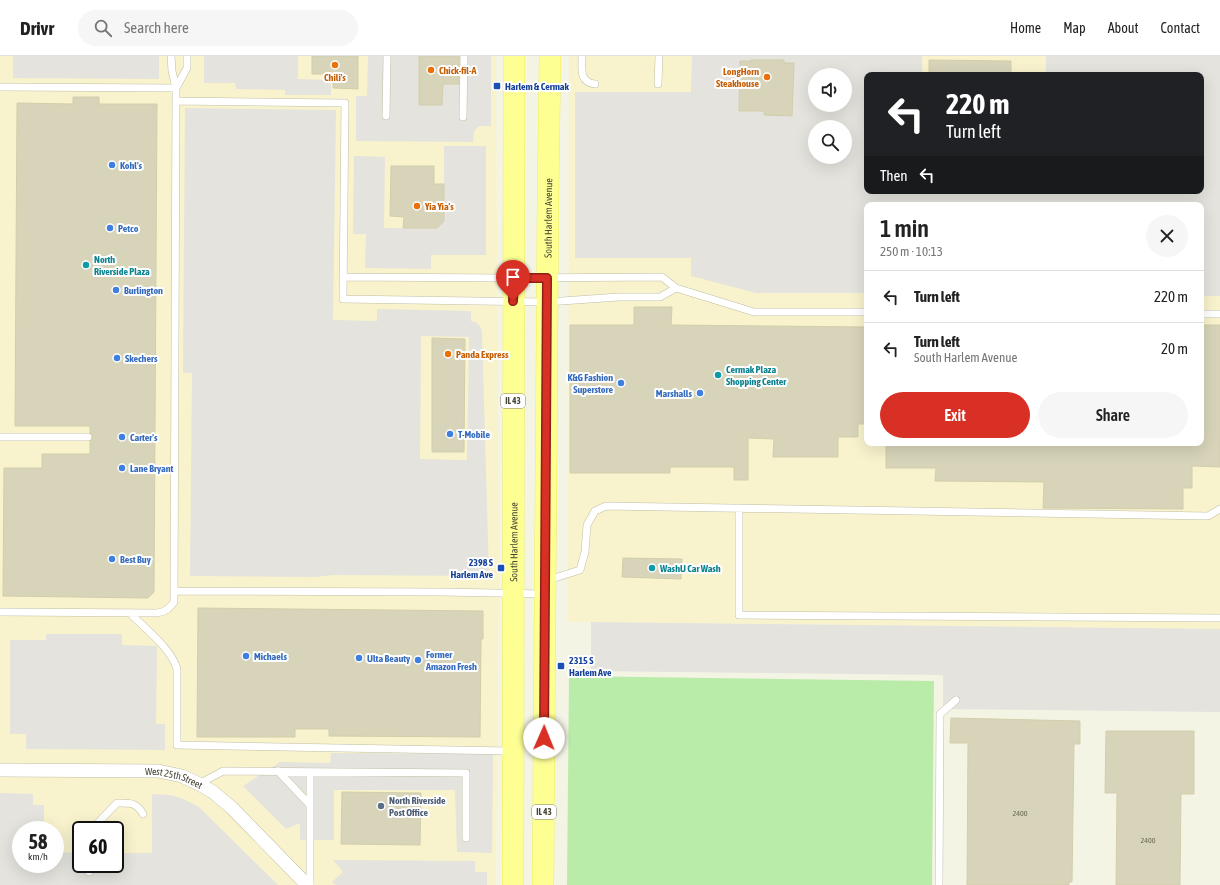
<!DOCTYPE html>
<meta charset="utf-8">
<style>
:root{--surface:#fff;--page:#f6f6f6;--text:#222;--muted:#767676;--line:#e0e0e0;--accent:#d93025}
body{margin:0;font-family:"Asap Condensed",sans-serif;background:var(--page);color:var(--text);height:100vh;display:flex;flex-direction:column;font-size:15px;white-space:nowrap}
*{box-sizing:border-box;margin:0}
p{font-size:13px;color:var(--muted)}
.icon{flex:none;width:22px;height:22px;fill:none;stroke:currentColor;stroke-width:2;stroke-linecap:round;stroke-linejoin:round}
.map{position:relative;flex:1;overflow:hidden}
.details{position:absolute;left:864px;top:146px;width:340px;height:244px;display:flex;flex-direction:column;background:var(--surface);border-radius:8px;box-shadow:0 4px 16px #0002}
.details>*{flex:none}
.guide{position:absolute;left:864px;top:16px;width:340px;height:122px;border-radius:8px;box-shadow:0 4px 16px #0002;background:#202124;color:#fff;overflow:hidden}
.tools{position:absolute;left:808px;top:12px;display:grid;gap:8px}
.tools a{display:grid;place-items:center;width:44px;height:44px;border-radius:50%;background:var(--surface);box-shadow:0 4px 16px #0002;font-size:20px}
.speed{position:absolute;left:12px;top:765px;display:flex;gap:8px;font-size:20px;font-weight:700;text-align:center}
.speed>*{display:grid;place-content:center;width:52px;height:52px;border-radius:50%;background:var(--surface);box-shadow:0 4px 16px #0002;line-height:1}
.speed small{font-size:10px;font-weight:400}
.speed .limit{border:2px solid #111;border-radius:6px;background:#fff;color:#111}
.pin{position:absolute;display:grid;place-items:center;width:34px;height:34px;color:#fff;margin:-41px -17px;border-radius:50% 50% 50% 0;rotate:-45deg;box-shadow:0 0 4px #0007}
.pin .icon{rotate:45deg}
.me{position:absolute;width:44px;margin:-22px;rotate:1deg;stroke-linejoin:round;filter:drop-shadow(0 0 3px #0008)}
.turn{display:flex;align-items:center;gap:14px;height:84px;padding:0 16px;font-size:18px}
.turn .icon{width:52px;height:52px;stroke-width:2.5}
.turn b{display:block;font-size:28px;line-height:34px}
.then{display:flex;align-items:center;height:38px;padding:0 16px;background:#0003;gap:8px;font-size:15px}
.round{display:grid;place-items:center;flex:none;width:42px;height:42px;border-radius:21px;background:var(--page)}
.headline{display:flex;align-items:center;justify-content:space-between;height:68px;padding:0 16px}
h1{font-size:24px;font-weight:600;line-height:30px}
.primary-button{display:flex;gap:8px;margin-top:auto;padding:8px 16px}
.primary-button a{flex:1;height:46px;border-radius:24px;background:var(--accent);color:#fff;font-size:16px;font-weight:600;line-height:46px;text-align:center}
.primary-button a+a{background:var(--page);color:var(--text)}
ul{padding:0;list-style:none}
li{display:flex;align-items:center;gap:12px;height:52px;padding:0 16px;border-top:1px solid var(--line)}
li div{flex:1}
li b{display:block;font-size:15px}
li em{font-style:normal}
header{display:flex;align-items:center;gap:24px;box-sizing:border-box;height:56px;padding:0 20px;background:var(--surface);border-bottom:1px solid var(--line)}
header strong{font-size:19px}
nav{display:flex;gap:22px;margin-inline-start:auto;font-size:14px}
.search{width:280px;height:36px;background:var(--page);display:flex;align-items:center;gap:10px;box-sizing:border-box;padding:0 14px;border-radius:22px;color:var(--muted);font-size:15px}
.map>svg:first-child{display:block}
.commercial{fill:#f8f3cd;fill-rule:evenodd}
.green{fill:#baeca9}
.parking{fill:#e4e3dd;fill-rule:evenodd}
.building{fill:#d7d4b9;stroke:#d2ceab}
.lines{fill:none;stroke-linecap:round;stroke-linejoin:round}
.lane-casing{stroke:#c0bfa6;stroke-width:8}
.street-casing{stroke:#c0bfa6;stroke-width:14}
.primary-casing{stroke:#efee58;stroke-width:22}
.lane{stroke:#fff;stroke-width:7}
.street{stroke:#fff;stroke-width:13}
.primary{stroke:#feff93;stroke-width:21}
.route-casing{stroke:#8d1f18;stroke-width:10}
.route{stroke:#d93025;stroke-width:7}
.food-dot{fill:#e8710a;stroke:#fff;stroke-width:1.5}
.transit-dot{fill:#1a4fb4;stroke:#fff;stroke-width:1.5}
.shop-dot{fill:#3f7fe0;stroke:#fff;stroke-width:1.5}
.culture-dot{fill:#0f9aa8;stroke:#fff;stroke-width:1.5}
.service-dot{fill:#5c6f8a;stroke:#fff;stroke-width:1.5}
.labels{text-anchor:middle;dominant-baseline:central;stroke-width:4;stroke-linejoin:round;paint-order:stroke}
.number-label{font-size:8px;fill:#6b6955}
.shield{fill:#fff;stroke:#7e7d71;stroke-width:1}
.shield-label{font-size:9px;font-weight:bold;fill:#474534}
.food-label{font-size:10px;font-weight:bold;fill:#c56008;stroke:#fff;text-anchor:start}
.transit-label{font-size:10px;font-weight:bold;fill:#164399;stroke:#fff;text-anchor:start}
.shop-label{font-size:10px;font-weight:bold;fill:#366cbe;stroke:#fff;text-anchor:start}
.street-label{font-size:10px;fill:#474534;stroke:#fff}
.culture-label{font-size:10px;font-weight:bold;fill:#0d838f;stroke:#fff;text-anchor:start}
.service-label{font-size:10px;font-weight:bold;fill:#4e5e75;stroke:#fff;text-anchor:start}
</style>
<header>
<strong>Drivr</strong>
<div class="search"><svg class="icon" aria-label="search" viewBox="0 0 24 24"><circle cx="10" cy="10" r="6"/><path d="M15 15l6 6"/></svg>Search here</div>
<nav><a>Home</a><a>Map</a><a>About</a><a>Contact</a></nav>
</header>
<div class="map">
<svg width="1220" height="829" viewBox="0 0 1220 829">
<rect width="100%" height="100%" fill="#f4f4e5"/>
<path class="commercial" d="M 0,0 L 496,0 L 499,515 L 496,829 L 0,829 ZM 21,774 L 55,774 L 55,808 L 21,808 ZM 81,774 L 115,774 L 115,808 L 81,808 Z
M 569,0 L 1220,0 L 1220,573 L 568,566 ZM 815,19 L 845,19 L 845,49 L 815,49 ZM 867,19 L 1201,19 L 1201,135 L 867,135 ZM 815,71 L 845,71 L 845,101 L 815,101 ZM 867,149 L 1201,149 L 1201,387 L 867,387 Z"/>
<path class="green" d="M 569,620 L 934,625 L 932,829 L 567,829 Z"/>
<path class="parking" d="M 13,0 L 159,0 L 159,23 L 13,22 Z
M 204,0 L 298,0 L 298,23 L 331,24 L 331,39 L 285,39 L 285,34 L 236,33 L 235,27 L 204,27 Z
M 368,0 L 419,0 L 419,49 L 442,49 L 443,0 L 491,0 L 491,70 L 479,70 L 476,73 L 474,76 L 473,86 L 356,85 L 356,40 L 367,40 Z
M 692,0 L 1220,0 L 1220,240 L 1201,240 L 1201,149 L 867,149 L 867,237 L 756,237 L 691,220 L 691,202 L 575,202 L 575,36 L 691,36 ZM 922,0 L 1046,0 L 1046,19 L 1201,19 L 1201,135 L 867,135 L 867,19 L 922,19 ZM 815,19 L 845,19 L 845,49 L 815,49 ZM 815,71 L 845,71 L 845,101 L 815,101 Z
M 185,52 L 336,54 L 333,264 L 377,265 L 377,253 L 471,255 L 471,265 L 476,266 L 479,269 L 481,272 L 482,277 L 489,520 L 333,519 L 315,521 L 190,520 L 192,317 L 183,317 ZM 421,280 L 469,281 L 467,404 L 420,403 Z
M 444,90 L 486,90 L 486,199 L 431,199 L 431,213 L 365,212 L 366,178 L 353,178 L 354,100 L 385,101 L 384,172 L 437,172 L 444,165 Z
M 591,566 L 1220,573 L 1220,656 L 943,653 L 943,619 L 591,615 Z
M 46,578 L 122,578 L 122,589 L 157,590 L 156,668 L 165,668 L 165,694 L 26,693 L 26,678 L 10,678 L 10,584 L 46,584 Z
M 331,697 L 493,698 L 492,797 L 457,796 L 455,734 L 334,734 L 334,784 L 300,784 L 300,767 L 286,773 L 243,730 L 280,706 L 330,707 Z
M 0,737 L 33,738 L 33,749 L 44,749 L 44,774 L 21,774 L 21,808 L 55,808 L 55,796 L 81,797 L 81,808 L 115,808 L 115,797 L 152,797 L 152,738 L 170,739 L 181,742 L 199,751 L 278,829 L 0,829 Z
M 333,804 L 475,805 L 475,816 L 487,816 L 487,829 L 336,829 L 332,826 L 343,816 Z"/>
<path class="building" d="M 312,0 L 358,0 L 358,33 L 333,32 L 333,18 L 312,18 Z
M 419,0 L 459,0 L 459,28 L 443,28 L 442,49 L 419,49 Z
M 751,4 L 784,4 L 784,7 L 794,7 L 792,60 L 764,59 L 764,55 L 739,55 L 740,5 L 751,5 Z
M 929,4 L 1011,5 L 1011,19 L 929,19 Z
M 73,41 L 99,41 L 99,48 L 157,48 L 154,536 L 148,542 L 3,540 L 4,412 L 42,412 L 42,398 L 90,398 L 90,386 L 93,381 L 92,378 L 90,377 L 90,370 L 15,370 L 17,47 L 73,48 Z
M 391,110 L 434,110 L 434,128 L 444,128 L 444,165 L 437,172 L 403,172 L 404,161 L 390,160 Z
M 634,251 L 672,251 L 671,269 L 867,271 L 867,368 L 858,368 L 858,381 L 838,381 L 838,401 L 773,401 L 774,383 L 748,382 L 748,424 L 734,424 L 734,411 L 670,411 L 670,417 L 570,417 L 570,269 L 634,269 Z
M 1201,269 L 1220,269 L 1220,411 L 1192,410 L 1192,432 L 1183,432 L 1183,453 L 1043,452 L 1044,426 L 935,425 L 936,412 L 886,412 L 886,387 L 1201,387 Z
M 432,282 L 465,283 L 464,396 L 432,396 Z
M 623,502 L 682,503 L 681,523 L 622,521 Z
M 198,552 L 483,555 L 483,583 L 481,583 L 480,681 L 329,680 L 329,673 L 295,673 L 295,681 L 197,681 Z
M 951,662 L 1080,665 L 1080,688 L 1074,688 L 1072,826 L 1069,826 L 1069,829 L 967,829 L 968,687 L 950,687 Z
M 1106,675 L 1194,675 L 1194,738 L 1181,738 L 1180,829 L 1116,829 L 1117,737 L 1105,737 Z
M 342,736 L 421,737 L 420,789 L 341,788 Z"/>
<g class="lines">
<defs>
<path id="lane" d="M 582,0 C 582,13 579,26 595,28
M 658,28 L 659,0
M 0,31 L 176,32
M 176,32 L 187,12 L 187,0
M 176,45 L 345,47 L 343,243 L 547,246 L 619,241 L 660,241 L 676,232
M 386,60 L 387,0
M 463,61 L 464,0
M 343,221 L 514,222 L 662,221 L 676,232 L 754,256 L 867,256
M 1201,258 L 1220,258
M 0,381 L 88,381
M 739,452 L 739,559 L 1220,562
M 548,524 L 580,514 L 585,496 L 587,469 L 595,455 L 606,450 L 1208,460 L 1220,453
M 174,535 L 440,536 L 544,538
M 0,556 L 157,557 C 165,556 169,553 174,546 L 176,32 L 172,15 L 171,0
M 130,557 C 144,572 172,593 177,613 L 177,689 L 510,695
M 278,715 L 310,749
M 199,728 L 223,715 L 466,717 L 466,782
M 91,774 L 117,747 C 130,747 136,746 143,758
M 89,808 L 89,816
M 310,829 L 310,716
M 939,829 L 940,658 L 956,644"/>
<g id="street">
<path id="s1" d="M 0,714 L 158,715 L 182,720 L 199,728 L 213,736 L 232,752 L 307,829"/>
</g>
<g id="primary">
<path id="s2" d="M 513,829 L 514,0"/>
<path id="s3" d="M 543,829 L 548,142 L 550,0"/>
</g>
</defs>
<use href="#lane" class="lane-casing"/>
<use href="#street" class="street-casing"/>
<use href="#primary" class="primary-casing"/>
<use href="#lane" class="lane"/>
<use href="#street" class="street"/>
<use href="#primary" class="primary"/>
</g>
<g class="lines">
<defs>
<path id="route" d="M 513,245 L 514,222 L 547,222 L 544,682"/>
</defs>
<use href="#route" class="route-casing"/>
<use href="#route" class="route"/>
</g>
<g class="food-dot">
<circle cx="335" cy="9" r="4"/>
<circle cx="431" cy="14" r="4"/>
<circle cx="767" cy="21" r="4"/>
<circle cx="417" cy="150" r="4"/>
<circle cx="448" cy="298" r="4"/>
</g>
<g class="transit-dot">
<rect x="493" y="26" width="8" height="8" rx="2"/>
<rect x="497" y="508" width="8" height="8" rx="2"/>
<rect x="557" y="606" width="8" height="8" rx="2"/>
</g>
<g class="shop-dot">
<circle cx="112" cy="109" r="4"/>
<circle cx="110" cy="172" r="4"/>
<circle cx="116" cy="234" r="4"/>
<circle cx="117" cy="302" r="4"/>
<circle cx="621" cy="327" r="4"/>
<circle cx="700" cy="337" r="4"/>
<circle cx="450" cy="378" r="4"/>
<circle cx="122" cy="381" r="4"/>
<circle cx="122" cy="412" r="4"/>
<circle cx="112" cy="503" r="4"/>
<circle cx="246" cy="600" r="4"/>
<circle cx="359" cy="602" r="4"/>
<circle cx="418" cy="604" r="4"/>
</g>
<g class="culture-dot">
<circle cx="86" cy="209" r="4"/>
<circle cx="718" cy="319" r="4"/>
<circle cx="652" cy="512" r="4"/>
</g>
<circle class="service-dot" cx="381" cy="750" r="4"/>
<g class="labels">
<g class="number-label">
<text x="1020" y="757">2400</text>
<text x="1148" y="784">2400</text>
</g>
<g class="shield">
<rect x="501" y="338" width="24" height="14" rx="3"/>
<rect x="532" y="749" width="24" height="14" rx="3"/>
</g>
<g class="shield-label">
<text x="513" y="345">IL 43</text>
<text x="544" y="756">IL 43</text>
</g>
<g class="food-label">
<text x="439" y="14">Chick-fil-A</text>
<text x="759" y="15" text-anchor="end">LongHorn<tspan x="759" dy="12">Steakhouse</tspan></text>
<text x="335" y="21" text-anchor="middle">Chili's</text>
<text x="425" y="150">Yia Yia's</text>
<text x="456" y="298">Panda Express</text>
</g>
<g class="transit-label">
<text x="505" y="30">Harlem &amp; Cermak</text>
<text x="493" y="506" text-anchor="end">2398 S<tspan x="493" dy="12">Harlem Ave</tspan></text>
<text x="569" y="604">2315 S<tspan x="569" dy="12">Harlem Ave</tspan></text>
</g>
<g class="shop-label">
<text x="120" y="109">Kohl's</text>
<text x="118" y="172">Petco</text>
<text x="124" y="234">Burlington</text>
<text x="125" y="302">Skechers</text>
<text x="613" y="321" text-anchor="end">K&amp;G Fashion<tspan x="613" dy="12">Superstore</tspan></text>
<text x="692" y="337" text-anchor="end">Marshalls</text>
<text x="458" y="378">T-Mobile</text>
<text x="130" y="381">Carter's</text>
<text x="130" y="412">Lane Bryant</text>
<text x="120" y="503">Best Buy</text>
<text x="426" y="598">Former<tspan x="426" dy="12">Amazon Fresh</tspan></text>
<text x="254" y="600">Michaels</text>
<text x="367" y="602">Ulta Beauty</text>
</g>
<g class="street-label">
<text stroke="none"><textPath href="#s3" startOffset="667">South Harlem Avenue</textPath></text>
<text stroke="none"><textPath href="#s2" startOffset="343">South Harlem Avenue</textPath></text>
<text stroke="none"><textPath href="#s1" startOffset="175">West 25th Street</textPath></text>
</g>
<g class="culture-label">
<text x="94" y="203">North<tspan x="94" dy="12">Riverside Plaza</tspan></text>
<text x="726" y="313">Cermak Plaza<tspan x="726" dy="12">Shopping Center</tspan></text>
<text x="660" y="512">WashU Car Wash</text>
</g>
<g class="service-label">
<text x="389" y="744">North Riverside<tspan x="389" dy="12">Post Office</tspan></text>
</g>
</g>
</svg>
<div class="tools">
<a><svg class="icon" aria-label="sound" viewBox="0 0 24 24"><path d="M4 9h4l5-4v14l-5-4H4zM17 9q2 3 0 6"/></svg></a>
<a><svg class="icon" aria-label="search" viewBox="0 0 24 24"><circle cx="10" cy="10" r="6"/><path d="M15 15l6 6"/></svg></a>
</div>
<div class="speed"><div>58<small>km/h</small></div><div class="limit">60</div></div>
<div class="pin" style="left:513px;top:245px;background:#d93025"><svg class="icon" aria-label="arrive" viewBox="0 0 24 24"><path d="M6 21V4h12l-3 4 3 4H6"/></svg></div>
<svg class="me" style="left:544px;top:682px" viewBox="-20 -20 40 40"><circle r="19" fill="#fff"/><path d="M0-13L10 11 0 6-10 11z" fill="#d93025"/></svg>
<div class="guide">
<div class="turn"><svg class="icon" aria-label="left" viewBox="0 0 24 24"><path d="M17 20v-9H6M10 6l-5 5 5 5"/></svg><div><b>220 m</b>Turn left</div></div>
<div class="then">Then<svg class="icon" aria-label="left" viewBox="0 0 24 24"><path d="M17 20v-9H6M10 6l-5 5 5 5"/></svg></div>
</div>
<section class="details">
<div class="headline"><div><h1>1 min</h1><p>250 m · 10:13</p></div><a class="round"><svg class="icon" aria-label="close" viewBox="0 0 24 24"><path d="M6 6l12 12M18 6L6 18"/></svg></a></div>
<ul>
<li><svg class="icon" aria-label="left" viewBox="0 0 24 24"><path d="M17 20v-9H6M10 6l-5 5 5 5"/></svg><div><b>Turn left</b></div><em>220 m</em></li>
<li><svg class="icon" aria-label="left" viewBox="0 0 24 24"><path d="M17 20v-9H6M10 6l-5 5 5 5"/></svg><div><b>Turn left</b><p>South Harlem Avenue</p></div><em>20 m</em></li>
</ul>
<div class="primary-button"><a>Exit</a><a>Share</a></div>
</section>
</div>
